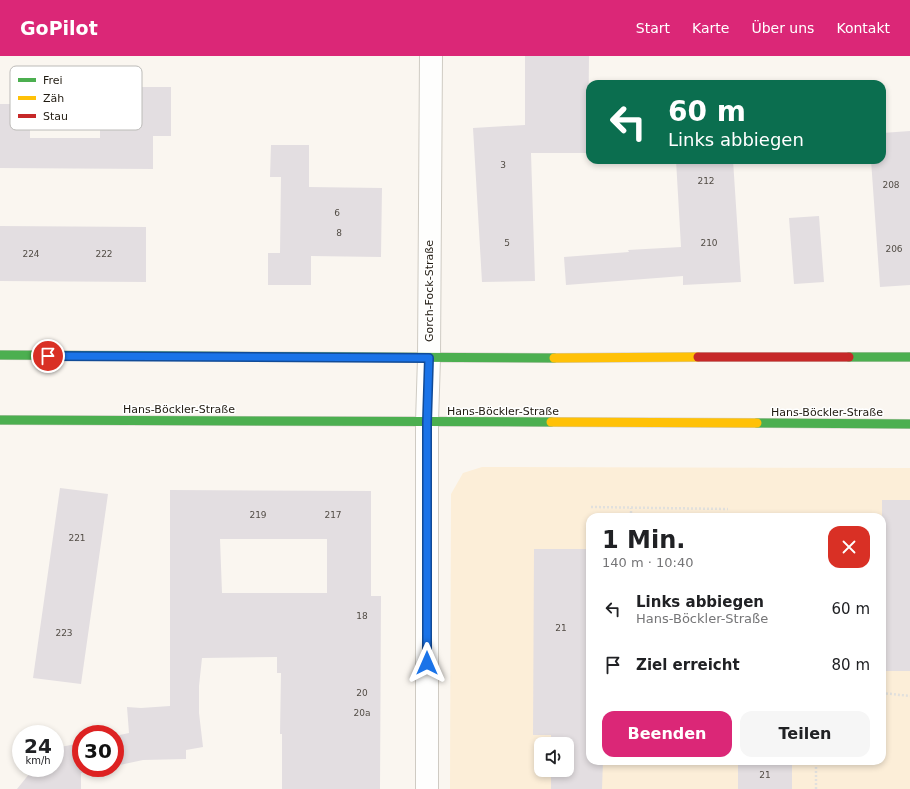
<!DOCTYPE html>
<html lang="de">
<meta charset="utf-8">
<style>
:root{--surface:#fff;--page:#f6f6f6;--text:#202124;--muted:#757577;--accent:#db2777}
body{margin:0;font-family:"DejaVu Sans",sans-serif;background:var(--page);color:var(--text);height:100vh;display:flex;flex-direction:column;font-size:15px;white-space:nowrap}
*{box-sizing:border-box;margin:0}
p{font-size:13px;color:var(--muted)}
.icon{flex:none;width:22px;height:22px;fill:none;stroke:currentColor;stroke-width:2;stroke-linecap:round;stroke-linejoin:round}
.map{position:relative;flex:1;overflow:hidden}
.side{position:absolute;left:586px;top:457px;width:300px;height:252px;display:flex;flex-direction:column;background:var(--surface);border-radius:12px;box-shadow:0 2px 6px #0003}
.side>*{flex:none}
.hud{position:absolute;left:586px;top:24px;width:300px;height:84px;border-radius:12px;box-shadow:0 2px 6px #0003;background:#0b6e4f;color:#fff;overflow:hidden}
.tools{position:absolute;left:534px;top:681px;display:grid;gap:8px}
.tools a{display:grid;place-items:center;width:40px;height:40px;border-radius:8px;background:var(--surface);box-shadow:0 2px 6px #0003;font-size:20px}
.speed{position:absolute;left:12px;top:669px;display:flex;gap:8px;font-size:20px;font-weight:700;text-align:center}
.speed>*{display:grid;place-content:center;width:52px;height:52px;border-radius:50%;background:var(--surface);box-shadow:0 2px 6px #0003;line-height:1}
.speed small{font-size:10px;font-weight:400}
.speed .limit{border:6px solid #d22;background:#fff;color:#111}
.pin{position:absolute;display:grid;place-items:center;width:34px;height:34px;color:#fff;margin:-17px;border:2px solid #fff;border-radius:50%;box-shadow:0 1px 4px #0007}
.me{position:absolute;width:44px;margin:-22px;rotate:0deg;stroke-linejoin:round;filter:drop-shadow(0 0 3px #0008)}
.turn{display:flex;align-items:center;gap:14px;height:84px;padding:0 16px;font-size:18px}
.turn .icon{width:52px;height:52px;stroke-width:2.5}
.turn b{display:block;font-size:28px;line-height:34px}
.round{display:grid;place-items:center;flex:none;width:42px;height:42px;border-radius:12px;background:var(--page)}
.head{display:flex;align-items:center;justify-content:space-between;height:68px;padding:0 16px}
h1{font-size:24px;font-weight:700;line-height:30px}
.button{display:flex;gap:8px;margin-top:auto;padding:8px 16px}
.button a{flex:1;height:46px;border-radius:12px;background:var(--accent);color:#fff;font-size:16px;font-weight:700;line-height:46px;text-align:center}
.button a+a{background:var(--page);color:var(--text)}
ul{padding:0;list-style:none}
li{display:flex;align-items:center;gap:12px;height:56px;padding:0 16px}
li div{flex:1}
li b{display:block;font-size:15px}
li em{font-style:normal}
header{display:flex;align-items:center;gap:24px;box-sizing:border-box;height:56px;padding:0 20px;background:var(--accent);color:#fff}
header strong{font-size:19px}
nav{display:flex;gap:22px;margin-inline-start:auto;font-size:14px}
.map>svg:first-child{display:block}
.built{fill:#fceed8;fill-rule:evenodd}
.building{fill:#e3dee1;fill-rule:evenodd}
.lines{fill:none;stroke-linecap:round;stroke-linejoin:round}
.street-casing{stroke:#cfcbc3;stroke-width:24}
.fast-casing{stroke:#cfcbc3;stroke-width:10}
.slow-casing{stroke:#cfcbc3;stroke-width:10}
.jam-casing{stroke:#cfcbc3;stroke-width:10}
.path{stroke:#e1e0dd;stroke-width:2.5;stroke-dasharray:2 2;stroke-linecap:butt}
.street{stroke:#fefefd;stroke-width:22}
.fast{stroke:#4caf50;stroke-width:9}
.slow{stroke:#ffc107;stroke-width:9}
.jam{stroke:#c62828;stroke-width:9}
.route-casing{stroke:#114b97;stroke-width:10}
.route{stroke:#1a73e8;stroke-width:7}
.labels{text-anchor:middle;dominant-baseline:central;stroke-width:3;stroke-linejoin:round;paint-order:stroke}
.number-label{font-size:9px;fill:#524c45}
.street-label{font-size:11px;fill:#211b11;stroke:#fff}
.key{fill:#fff;stroke:#bcbbb8;stroke-width:1}
.key-label{font-size:11px;fill:#211b11}
</style>
<header>
<strong>GoPilot</strong>
<nav><a>Start</a><a>Karte</a><a>Über uns</a><a>Kontakt</a></nav>
</header>
<div class="map">
<svg width="910" height="733" viewBox="0 0 910 733">
<rect width="100%" height="100%" fill="#faf6f0"/>
<path class="built" d="M 482,411 L 910,412 L 910,733 L 450,733 L 451,438 L 463,417 ZM 590,461 L 882,461 L 882,705 L 590,705 ZM 541,688 L 567,688 L 567,714 L 541,714 Z"/>
<path class="building" d="M 525,0 L 589,0 L 588,97 L 531,97 L 535,225 L 482,226 L 473,72 L 525,69 Z
M 141,31 L 171,31 L 171,80 L 153,80 L 153,113 L 0,112 L 0,48 L 30,48 L 30,82 L 100,82 L 100,45 L 141,46 Z
M 910,75 L 910,229 L 880,231 L 871,104 L 882,104 L 882,77 Z
M 271,89 L 309,89 L 309,131 L 382,132 L 381,201 L 311,200 L 311,229 L 268,229 L 268,197 L 280,197 L 281,121 L 270,121 Z
M 676,104 L 733,104 L 741,226 L 683,229 L 683,220 L 566,229 L 564,201 L 629,196 L 628,194 L 681,191 Z
M 819,160 L 824,226 L 794,228 L 789,162 Z
M 0,170 L 146,171 L 146,226 L 0,225 Z
M 60,432 L 108,438 L 81,628 L 33,622 Z
M 170,434 L 371,435 L 371,540 L 381,540 L 380,733 L 282,733 L 282,678 L 280,678 L 281,617 L 277,617 L 277,601 L 202,602 L 199,630 L 199,657 L 203,691 L 186,694 L 186,703 L 143,704 L 115,710 L 115,680 L 129,677 L 127,651 L 141,652 L 170,650 ZM 220,483 L 327,483 L 327,537 L 222,537 Z
M 882,444 L 910,444 L 910,615 L 882,615 Z
M 534,493 L 589,493 L 587,651 L 590,651 L 590,705 L 603,705 L 602,733 L 551,733 L 551,714 L 567,714 L 567,688 L 551,688 L 551,679 L 533,679 Z
M 81,687 L 81,712 L 105,712 L 81,717 L 81,733 L 17,733 L 34,712 L 55,712 L 55,692 Z
M 738,705 L 792,705 L 792,733 L 738,733 Z"/>
<g class="lines">
<defs>
<path id="street" d="M 427,733 L 427,366 L 429,302 L 431,0"/>
<path id="fast" d="M 0,299 L 554,302
M 849,301 L 910,301
M 0,364 L 551,366
M 757,367 L 910,368"/>
<path id="slow" d="M 554,302 L 698,301
M 551,366 L 757,367"/>
<path id="jam" d="M 698,301 L 849,301"/>
</defs>
<use href="#street" class="street-casing"/>
<use href="#fast" class="fast-casing"/>
<use href="#slow" class="slow-casing"/>
<use href="#jam" class="jam-casing"/>
<path class="path" d="M 591,451 L 728,453
M 631,461 L 631,452
M 588,476 L 590,476
M 882,637 L 910,640
M 816,733 L 816,705"/>
<use href="#street" class="street"/>
<use href="#fast" class="fast"/>
<use href="#slow" class="slow"/>
<use href="#jam" class="jam"/>
</g>
<g class="lines">
<defs>
<path id="route" d="M 48,300 L 429,302 L 427,366 L 427,607"/>
</defs>
<use href="#route" class="route-casing"/>
<use href="#route" class="route"/>
</g>
<g class="labels">
<g class="number-label">
<text x="503" y="109">3</text>
<text x="706" y="125">212</text>
<text x="891" y="129">208</text>
<text x="337" y="157">6</text>
<text x="339" y="177">8</text>
<text x="507" y="187">5</text>
<text x="709" y="187">210</text>
<text x="894" y="193">206</text>
<text x="31" y="198">224</text>
<text x="104" y="198">222</text>
<text x="258" y="459">219</text>
<text x="333" y="459">217</text>
<text x="77" y="482">221</text>
<text x="362" y="560">18</text>
<text x="561" y="572">21</text>
<text x="64" y="577">223</text>
<text x="362" y="637">20</text>
<text x="362" y="657">20a</text>
<text x="765" y="719">21</text>
</g>
<g class="street-label">
<text transform="translate(429 235) rotate(-90)">Gorch-Fock-Straße</text>
<text x="179" y="353">Hans-Böckler-Straße</text>
<text x="503" y="355">Hans-Böckler-Straße</text>
<text x="827" y="356">Hans-Böckler-Straße</text>
</g>
</g>
<rect x="10" y="10" width="132" height="64" rx="6" class="key"/>
<rect x="18" y="22" width="18" height="4" fill="#4caf50"/>
<rect x="18" y="40" width="18" height="4" fill="#ffc107"/>
<rect x="18" y="58" width="18" height="4" fill="#c62828"/>
<g class="key-label">
<text x="43" y="28">Frei</text>
<text x="43" y="46">Zäh</text>
<text x="43" y="64">Stau</text>
</g>
</svg>
<div class="tools">
<a><svg class="icon" aria-label="sound" viewBox="0 0 24 24"><path d="M4 9h4l5-4v14l-5-4H4zM17 9q2 3 0 6"/></svg></a>
</div>
<div class="speed"><div>24<small>km/h</small></div><div class="limit">30</div></div>
<div class="pin" style="left:48px;top:300px;background:#d93025"><svg class="icon" aria-label="arrive" viewBox="0 0 24 24"><path d="M6 21V4h12l-3 4 3 4H6"/></svg></div>
<svg class="me" style="left:427px;top:607px" viewBox="-20 -20 40 40"><path d="M0-17L14 15 0 8-14 15z" fill="#1a73e8" stroke="#fff" stroke-width="4"/></svg>
<div class="hud">
<div class="turn"><svg class="icon" aria-label="left" viewBox="0 0 24 24"><path d="M17 20v-9H6M10 6l-5 5 5 5"/></svg><div><b>60 m</b>Links abbiegen</div></div>
</div>
<section class="side">
<div class="head"><div><h1>1 Min.</h1><p>140 m · 10:40</p></div><a class="round" style="background:#d93025;color:#fff"><svg class="icon" aria-label="close" viewBox="0 0 24 24"><path d="M6 6l12 12M18 6L6 18"/></svg></a></div>
<ul>
<li><svg class="icon" aria-label="left" viewBox="0 0 24 24"><path d="M17 20v-9H6M10 6l-5 5 5 5"/></svg><div><b>Links abbiegen</b><p>Hans-Böckler-Straße</p></div><em>60 m</em></li>
<li><svg class="icon" aria-label="arrive" viewBox="0 0 24 24"><path d="M6 21V4h12l-3 4 3 4H6"/></svg><div><b>Ziel erreicht</b></div><em>80 m</em></li>
</ul>
<div class="button"><a>Beenden</a><a>Teilen</a></div>
</section>
</div>
